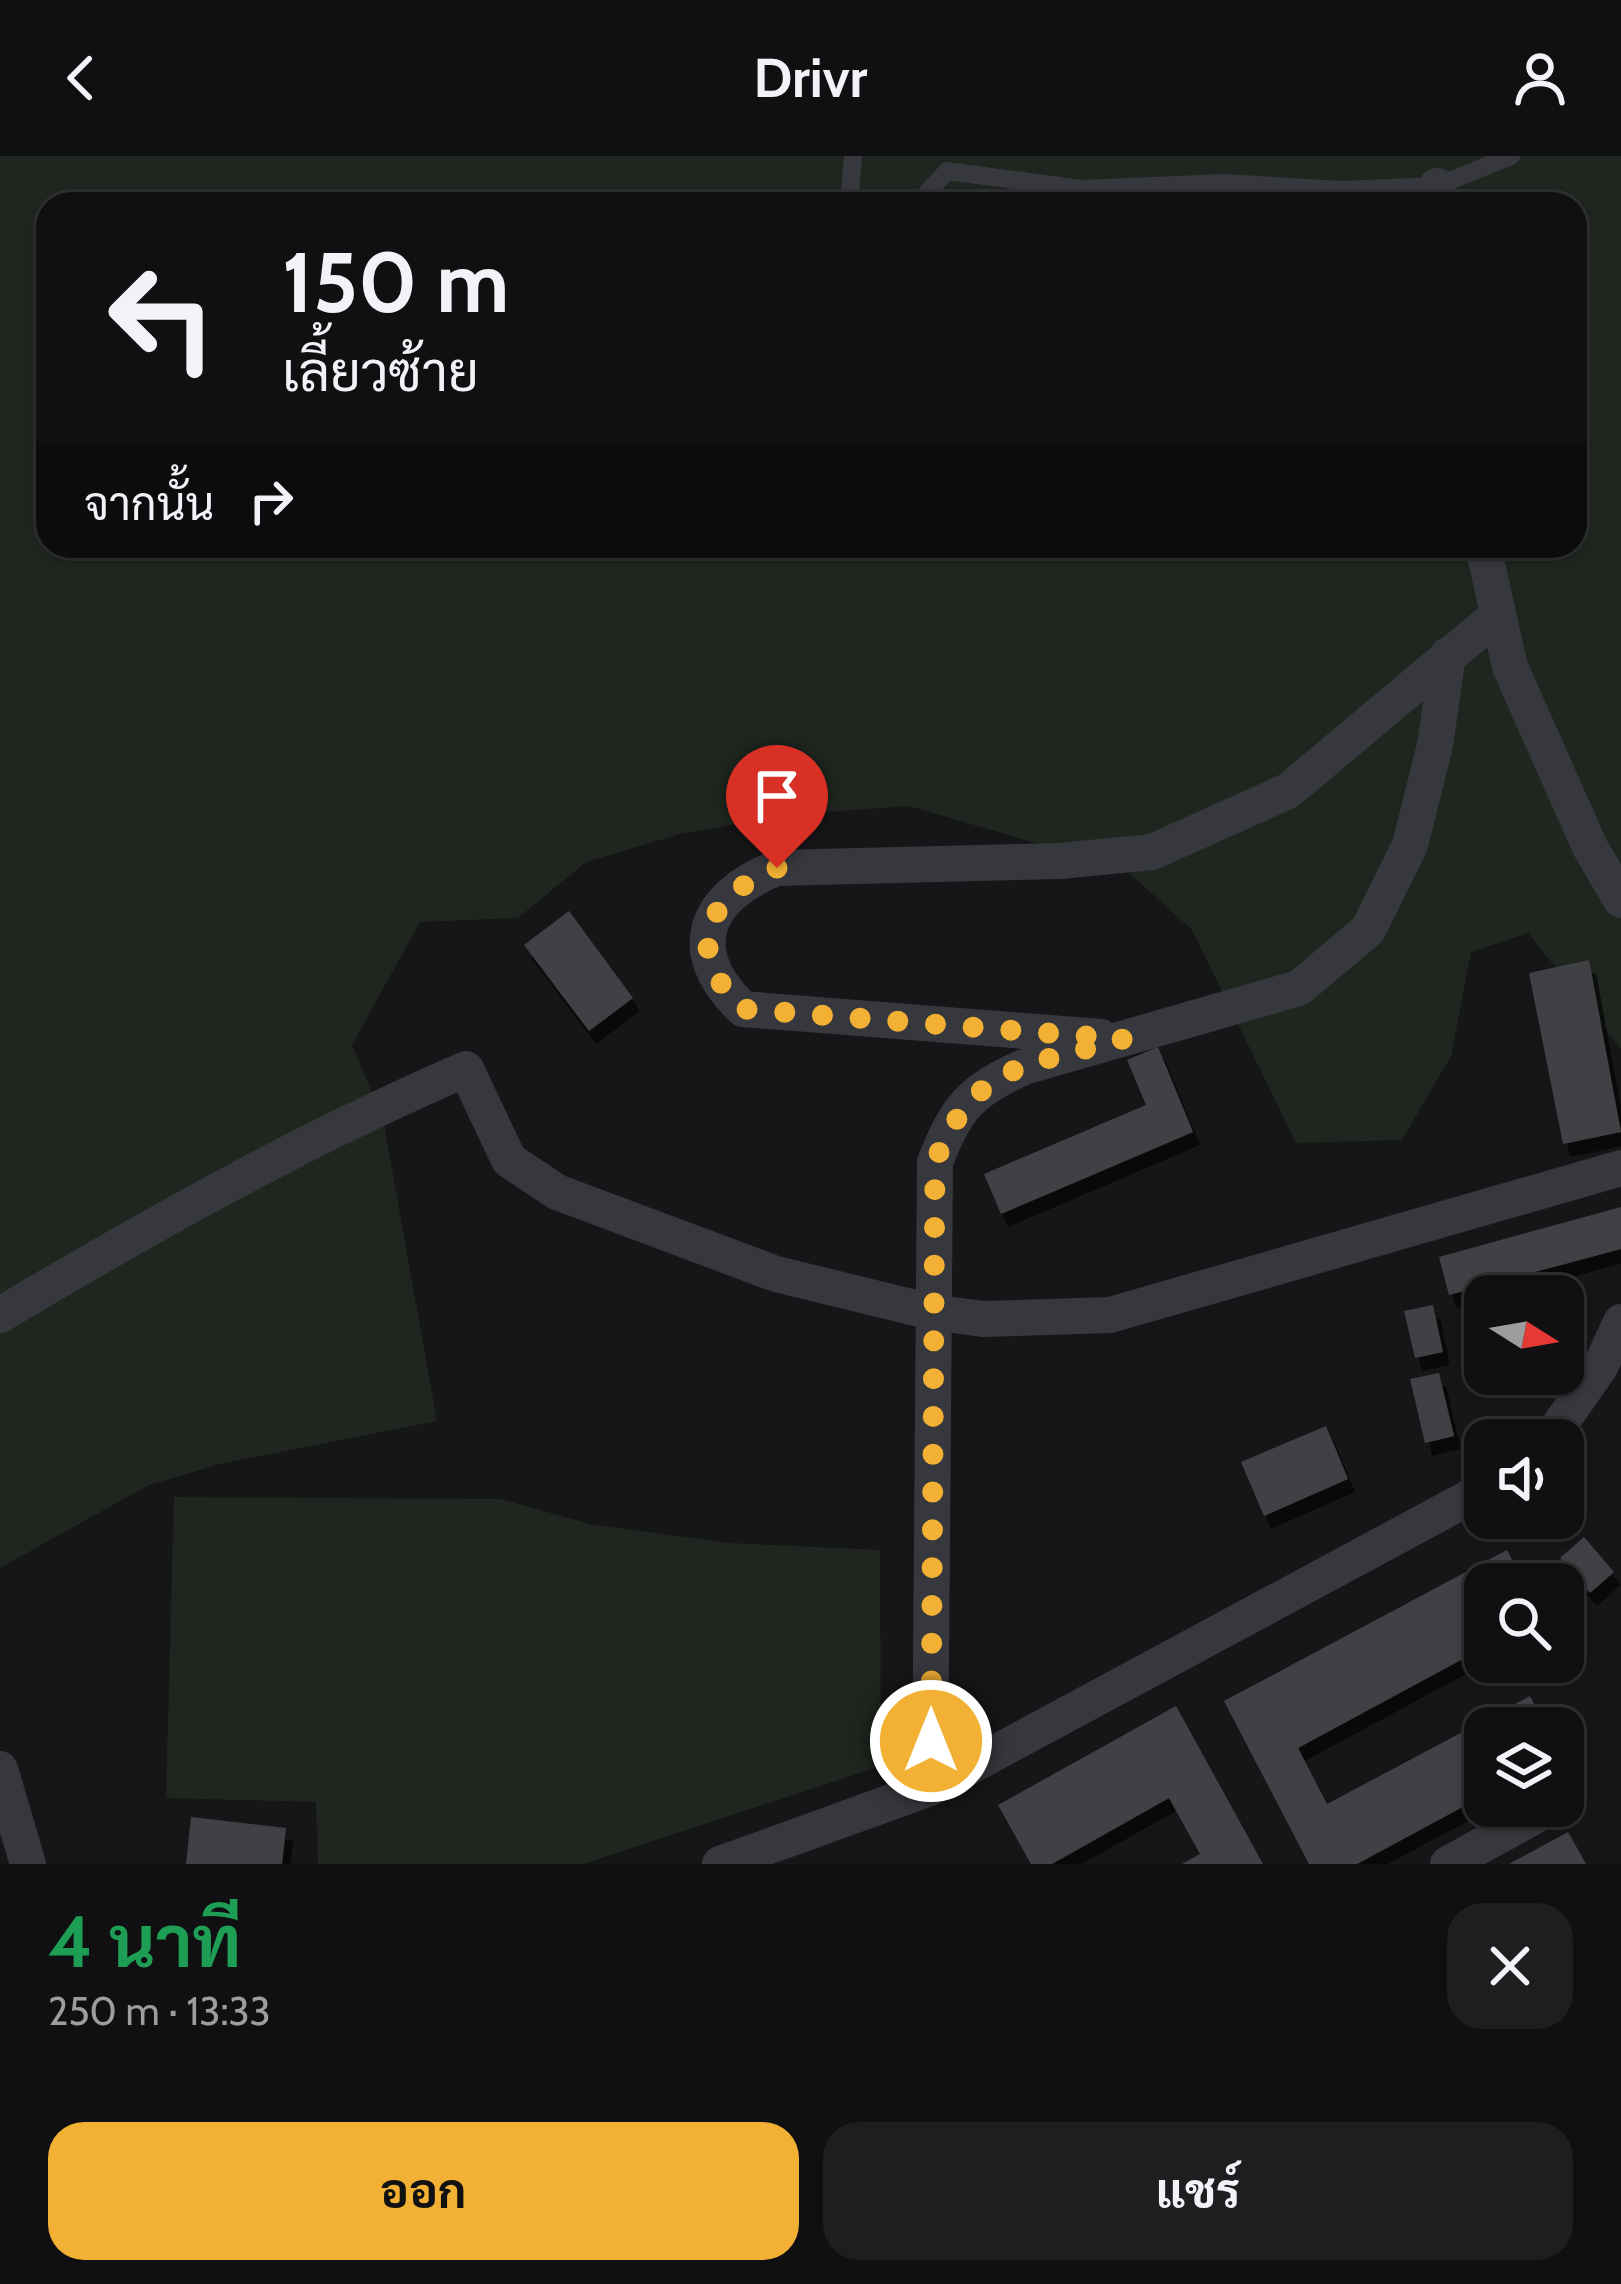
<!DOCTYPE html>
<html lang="th">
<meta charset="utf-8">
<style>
:root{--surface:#101012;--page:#1e1e20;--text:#f1f3f6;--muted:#9c9d9f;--line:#303032;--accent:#f2b134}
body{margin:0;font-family:Cabin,Sarabun,sans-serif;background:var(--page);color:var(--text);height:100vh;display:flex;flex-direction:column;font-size:45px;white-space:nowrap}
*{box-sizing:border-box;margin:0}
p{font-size:39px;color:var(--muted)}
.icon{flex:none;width:66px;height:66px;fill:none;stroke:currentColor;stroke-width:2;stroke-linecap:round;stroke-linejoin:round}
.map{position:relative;height:1708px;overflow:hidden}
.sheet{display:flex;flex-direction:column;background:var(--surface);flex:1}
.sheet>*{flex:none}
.guide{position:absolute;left:36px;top:36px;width:1551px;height:366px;border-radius:36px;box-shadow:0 3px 9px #0004,0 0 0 3px var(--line);background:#101012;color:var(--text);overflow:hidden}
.needle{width:78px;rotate:101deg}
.buttons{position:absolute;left:1464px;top:1119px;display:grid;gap:24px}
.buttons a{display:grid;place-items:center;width:120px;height:120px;border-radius:24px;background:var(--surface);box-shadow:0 3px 9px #0004,0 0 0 3px var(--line);font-size:60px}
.pin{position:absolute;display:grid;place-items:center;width:102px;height:102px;color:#fff;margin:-123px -51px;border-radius:50% 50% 50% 0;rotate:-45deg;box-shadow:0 0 12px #0007}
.pin .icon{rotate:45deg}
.me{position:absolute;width:132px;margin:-66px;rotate:0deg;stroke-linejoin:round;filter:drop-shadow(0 0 9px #0008)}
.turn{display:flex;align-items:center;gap:42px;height:252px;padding:0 48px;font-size:54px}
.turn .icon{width:156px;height:156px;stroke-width:2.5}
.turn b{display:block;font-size:84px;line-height:102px}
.then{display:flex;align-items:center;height:114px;padding:0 48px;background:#0003;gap:24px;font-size:45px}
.round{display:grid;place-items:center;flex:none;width:126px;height:126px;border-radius:36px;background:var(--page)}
.headline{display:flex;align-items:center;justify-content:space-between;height:204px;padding:0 48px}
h1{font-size:72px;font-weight:700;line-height:90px;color:#1e9e55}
.action{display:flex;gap:24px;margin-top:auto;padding:24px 48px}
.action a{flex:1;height:138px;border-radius:36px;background:var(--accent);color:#111;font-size:48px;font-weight:700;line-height:138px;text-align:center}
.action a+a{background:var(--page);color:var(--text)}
header{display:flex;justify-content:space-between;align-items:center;height:156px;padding:0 48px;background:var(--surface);font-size:54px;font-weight:700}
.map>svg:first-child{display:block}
.green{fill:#1e261f;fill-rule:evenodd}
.building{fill:#404145;filter:url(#shadow)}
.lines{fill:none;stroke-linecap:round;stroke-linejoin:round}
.lane{stroke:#37383d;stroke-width:18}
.street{stroke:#37383d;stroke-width:36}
.route{stroke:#f2b134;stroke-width:21;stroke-dasharray:0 37.8}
</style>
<header><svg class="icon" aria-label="back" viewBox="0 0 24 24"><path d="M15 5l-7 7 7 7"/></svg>Drivr<svg class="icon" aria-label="person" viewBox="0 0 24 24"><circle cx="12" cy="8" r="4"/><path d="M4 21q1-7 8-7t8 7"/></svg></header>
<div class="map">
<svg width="1621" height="1708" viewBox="0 0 1621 1708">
<defs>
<filter id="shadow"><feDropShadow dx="7" dy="13" stdDeviation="0" flood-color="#0009"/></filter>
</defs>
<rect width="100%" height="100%" fill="#161618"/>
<path class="green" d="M 0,0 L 1621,0 L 1621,893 L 1528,777 L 1471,796 L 1451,900 L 1402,984 L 1296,987 L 1192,774 L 1125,713 L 909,650 L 786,659 L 680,678 L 586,706 L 518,762 L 420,766 L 352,889 L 383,963 L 437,1265 L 220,1308 L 149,1329 L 0,1412 ZM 48,48 L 1575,48 L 1575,390 L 48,390 Z
M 174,1341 L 501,1343 L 590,1368 L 729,1387 L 880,1394 L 881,1610 L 583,1708 L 318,1708 L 316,1646 L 166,1642 Z"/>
<path class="building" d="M 569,755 L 633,842 L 589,875 L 524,789 Z
M 1589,804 L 1621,976 L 1563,988 L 1529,817 Z
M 1158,891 L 1193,976 L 1001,1058 L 984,1018 L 1146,949 L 1127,904 Z
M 1621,1051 L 1621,1093 L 1449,1139 L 1439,1101 Z
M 1433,1149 L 1443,1196 L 1415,1202 L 1404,1155 Z
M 1439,1217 L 1454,1280 L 1425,1287 L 1410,1223 Z
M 1326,1270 L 1348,1323 L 1264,1360 L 1241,1306 Z
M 1584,1381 L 1614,1416 L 1590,1437 L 1560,1402 Z
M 1507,1394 L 1525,1428 L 1485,1428 L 1485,1491 L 1298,1592 L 1327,1648 L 1530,1540 L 1547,1572 L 1485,1572 L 1485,1639 L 1357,1708 L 1309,1708 L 1224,1545 Z
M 1176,1550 L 1263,1708 L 1182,1708 L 1200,1698 L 1169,1642 L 1052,1708 L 1031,1708 L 998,1649 Z
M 191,1661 L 286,1672 L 282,1708 L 186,1708 Z
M 1568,1676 L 1586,1708 L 1509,1708 Z"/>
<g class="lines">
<path class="lane" d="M 849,48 L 853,0
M 917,48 L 947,15 L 1082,33 L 1223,27 L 1342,34 L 1437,30 L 1511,0"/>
<path class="street" d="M 1437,30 L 1439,48
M 1483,390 L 1510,511 L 1590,691 L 1621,744
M 1101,881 L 743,853 C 682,795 704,740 777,712 L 1060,705 L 1152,696 L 1288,635 L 1498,459
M 0,1159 C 151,1069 304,983 466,913 L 509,1004 L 557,1036 L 776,1118 L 932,1156 L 983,1163 L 1110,1159 L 1621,1012
M 1549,1284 L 1600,1211 L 1621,1166
M 0,1613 L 28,1708
M 930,1632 L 935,1006 C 957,951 970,935 1024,911 L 1299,832 L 1368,774 L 1410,689 L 1435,589 L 1448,499
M 720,1708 L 930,1632 L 1485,1333
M 1448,1708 L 1553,1650"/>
</g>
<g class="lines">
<path class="route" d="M 777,712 C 705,741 682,795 743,853 L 1123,883 C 1027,911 976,905 935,1006 L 931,1585"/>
</g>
</svg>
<div class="buttons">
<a><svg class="needle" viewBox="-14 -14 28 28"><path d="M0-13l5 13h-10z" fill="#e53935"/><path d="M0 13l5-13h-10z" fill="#9c9d9f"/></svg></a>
<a><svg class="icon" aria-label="sound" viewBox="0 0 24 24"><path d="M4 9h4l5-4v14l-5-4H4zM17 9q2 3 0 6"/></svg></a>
<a><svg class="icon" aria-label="search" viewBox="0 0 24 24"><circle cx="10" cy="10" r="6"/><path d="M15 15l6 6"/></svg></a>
<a><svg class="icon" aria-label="layers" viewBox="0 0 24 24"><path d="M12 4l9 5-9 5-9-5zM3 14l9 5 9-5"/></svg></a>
</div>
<div class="pin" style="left:777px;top:712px;background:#d93025"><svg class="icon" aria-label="arrive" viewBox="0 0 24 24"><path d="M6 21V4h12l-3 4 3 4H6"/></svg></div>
<svg class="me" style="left:931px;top:1585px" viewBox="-20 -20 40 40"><circle r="17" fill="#f2b134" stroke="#fff" stroke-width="3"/><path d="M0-11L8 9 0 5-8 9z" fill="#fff"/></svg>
<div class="guide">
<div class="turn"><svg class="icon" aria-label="left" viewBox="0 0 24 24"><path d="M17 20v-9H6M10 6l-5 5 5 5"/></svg><div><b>150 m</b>เลี้ยวซ้าย</div></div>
<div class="then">จากนั้น<svg class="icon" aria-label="right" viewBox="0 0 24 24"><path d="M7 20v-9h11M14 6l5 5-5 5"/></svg></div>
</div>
</div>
<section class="sheet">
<div class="headline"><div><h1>4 นาที</h1><p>250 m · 13:33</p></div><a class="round"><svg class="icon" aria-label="close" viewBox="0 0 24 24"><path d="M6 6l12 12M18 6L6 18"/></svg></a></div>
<div class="action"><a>ออก</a><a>แชร์</a></div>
</section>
